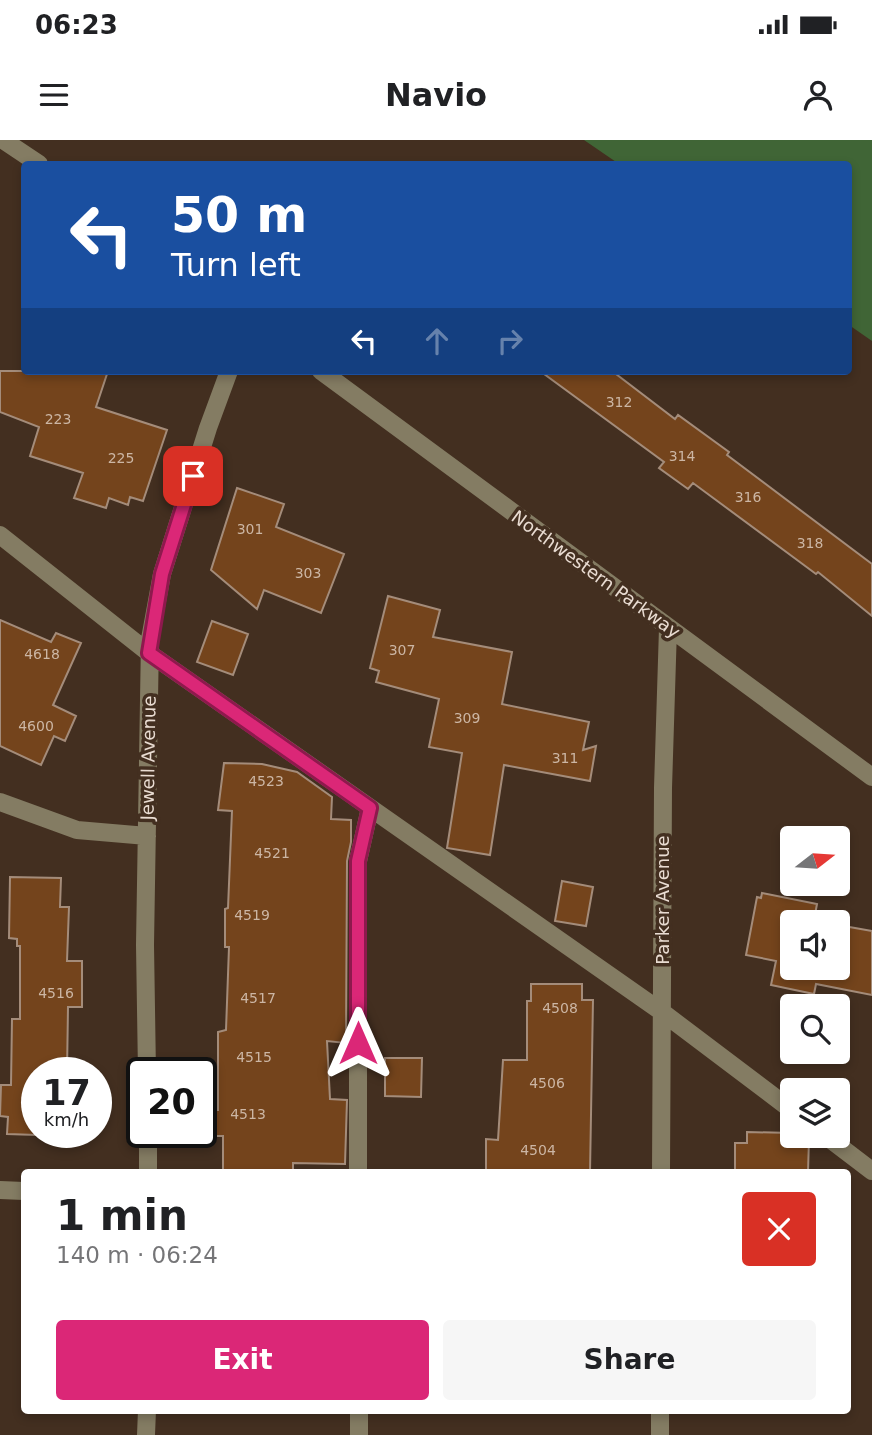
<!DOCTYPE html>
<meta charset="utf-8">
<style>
:root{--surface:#fff;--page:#f6f6f6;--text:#202124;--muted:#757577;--accent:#db2777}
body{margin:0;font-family:"DejaVu Sans",sans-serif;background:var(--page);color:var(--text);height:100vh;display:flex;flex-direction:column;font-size:26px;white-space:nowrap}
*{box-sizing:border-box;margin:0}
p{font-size:23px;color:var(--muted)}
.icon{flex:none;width:38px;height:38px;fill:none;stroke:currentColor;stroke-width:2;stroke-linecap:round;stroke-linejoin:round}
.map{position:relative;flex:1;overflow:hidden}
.details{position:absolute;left:21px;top:1029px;width:830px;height:245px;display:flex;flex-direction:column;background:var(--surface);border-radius:7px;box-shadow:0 4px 10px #0003}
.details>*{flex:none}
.guide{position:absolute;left:21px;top:21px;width:831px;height:214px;border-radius:7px;box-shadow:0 4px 10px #0003;background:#1a4fa0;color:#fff;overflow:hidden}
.needle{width:46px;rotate:73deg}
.buttons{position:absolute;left:780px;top:686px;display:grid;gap:14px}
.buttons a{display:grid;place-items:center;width:70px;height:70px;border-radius:7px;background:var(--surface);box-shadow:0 4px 10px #0003;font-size:35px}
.speed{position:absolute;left:21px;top:917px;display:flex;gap:14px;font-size:35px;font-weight:700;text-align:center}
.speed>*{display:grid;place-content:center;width:91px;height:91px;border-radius:50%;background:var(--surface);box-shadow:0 4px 10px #0003;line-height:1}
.speed small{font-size:18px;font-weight:400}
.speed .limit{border:4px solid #111;border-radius:10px;background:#fff;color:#111}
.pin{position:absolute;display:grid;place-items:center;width:60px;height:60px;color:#fff;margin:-30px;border-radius:14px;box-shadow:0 4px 10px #0006}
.me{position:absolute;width:77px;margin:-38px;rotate:0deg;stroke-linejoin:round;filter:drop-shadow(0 0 5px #0008)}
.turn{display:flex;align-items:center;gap:24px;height:147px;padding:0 35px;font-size:32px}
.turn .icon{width:91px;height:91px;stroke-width:2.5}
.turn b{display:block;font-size:49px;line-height:60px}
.lanes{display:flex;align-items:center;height:66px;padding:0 35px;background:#0003;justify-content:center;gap:35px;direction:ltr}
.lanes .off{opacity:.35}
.round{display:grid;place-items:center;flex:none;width:74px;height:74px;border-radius:7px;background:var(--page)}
.overview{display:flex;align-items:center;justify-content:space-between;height:119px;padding:0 35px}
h1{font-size:42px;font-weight:800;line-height:52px}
.cta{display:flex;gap:14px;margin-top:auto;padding:14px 35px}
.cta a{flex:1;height:80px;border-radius:7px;background:var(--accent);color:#fff;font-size:28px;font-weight:800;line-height:80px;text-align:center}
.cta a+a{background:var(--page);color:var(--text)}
.status{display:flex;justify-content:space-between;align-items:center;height:49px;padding:0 35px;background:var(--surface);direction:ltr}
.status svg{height:19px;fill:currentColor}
header{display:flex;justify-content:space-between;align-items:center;height:91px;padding:0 35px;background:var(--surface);font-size:32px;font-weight:800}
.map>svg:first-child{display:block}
.green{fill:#406536}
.building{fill:#74441c;stroke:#a48c7a;stroke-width:2}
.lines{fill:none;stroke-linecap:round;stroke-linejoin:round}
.minor{stroke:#847c63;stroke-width:18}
.route-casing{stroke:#8e194d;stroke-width:18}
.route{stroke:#db2777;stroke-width:12}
.labels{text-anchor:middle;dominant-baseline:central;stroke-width:7;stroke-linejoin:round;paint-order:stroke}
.number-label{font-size:14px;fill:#ccb6a4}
.street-label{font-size:18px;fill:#e9dcd2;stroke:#432f20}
</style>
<div class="status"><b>06:23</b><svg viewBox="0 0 49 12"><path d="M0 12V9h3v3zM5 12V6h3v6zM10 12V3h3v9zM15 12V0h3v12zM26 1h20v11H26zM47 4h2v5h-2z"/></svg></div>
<header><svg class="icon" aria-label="menu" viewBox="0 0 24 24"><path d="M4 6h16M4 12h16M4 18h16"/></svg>Navio<svg class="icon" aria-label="person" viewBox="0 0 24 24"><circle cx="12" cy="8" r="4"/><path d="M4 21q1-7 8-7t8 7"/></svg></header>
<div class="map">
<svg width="872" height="1295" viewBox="0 0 872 1295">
<rect width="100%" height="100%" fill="#432f20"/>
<path class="green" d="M 584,0 L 872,0 L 872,201 L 849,185 L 849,24 L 619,24 Z"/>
<path class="building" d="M 0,231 L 108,231 L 96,267 L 167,290 L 143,361 L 130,357 L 128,365 L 109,358 L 106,368 L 74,358 L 83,333 L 30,316 L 39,287 L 0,272 Z
M 540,231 L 612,231 L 675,279 L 678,275 L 729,312 L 727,315 L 872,424 L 872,476 L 818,432 L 816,434 L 693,343 L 688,349 L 659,328 L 664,322 Z
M 237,348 L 284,364 L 276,387 L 344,414 L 321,473 L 264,450 L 257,469 L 211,430 Z
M 388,456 L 440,470 L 433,497 L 512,512 L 502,564 L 589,582 L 583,610 L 596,606 L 590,641 L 504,625 L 490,715 L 447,708 L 462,613 L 429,607 L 439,559 L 376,542 L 379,531 L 370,528 Z
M 0,480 L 51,502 L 56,493 L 81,503 L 53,565 L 76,576 L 65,601 L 54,596 L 41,625 L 0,606 Z
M 212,481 L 248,494 L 233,535 L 197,522 Z
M 224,623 L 262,624 L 297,632 L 332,657 L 331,679 L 351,680 L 351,702 L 347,721 L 346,903 L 327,901 L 330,959 L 347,960 L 345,1024 L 293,1023 L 293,1032 L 223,1032 L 223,996 L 212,996 L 212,970 L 218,970 L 218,892 L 226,890 L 229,807 L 225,807 L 225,769 L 228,768 L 232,671 L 218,670 Z
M 10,737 L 61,738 L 60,767 L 69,767 L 67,821 L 82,821 L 82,867 L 68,867 L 67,933 L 37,933 L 37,995 L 7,994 L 8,977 L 0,976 L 1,945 L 11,945 L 12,879 L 20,879 L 20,806 L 17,806 L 17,799 L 9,798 Z
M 562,741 L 593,747 L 586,786 L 555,781 Z
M 762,753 L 817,764 L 814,780 L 827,782 L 793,782 L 793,828 L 838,828 L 838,785 L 872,791 L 872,855 L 816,844 L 814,854 L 771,845 L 776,821 L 746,815 L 757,757 L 761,758 Z
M 531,844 L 582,844 L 582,860 L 593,860 L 590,1032 L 486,1032 L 486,999 L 498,1000 L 503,920 L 527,920 L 527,861 L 531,861 Z
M 385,918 L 422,918 L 421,957 L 385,956 Z
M 747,992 L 792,993 L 792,998 L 809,999 L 808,1032 L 735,1032 L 735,1003 L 747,1003 Z"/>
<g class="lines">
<path class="minor" d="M 3,0 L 39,24
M 321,231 L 872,637
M 0,395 L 149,513 L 662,872 L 793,971
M 0,662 L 77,690 L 147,696
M 147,933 L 145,805 L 150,499 L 162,434 L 208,288 L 229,231
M 148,992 L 148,1032
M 826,996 L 872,1031
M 358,1032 L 358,721 L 370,668
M 661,1032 L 663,648 L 668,488
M 0,1050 L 24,1051
M 359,1270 L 359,1295
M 146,1295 L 147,1270
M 660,1295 L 660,1270"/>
</g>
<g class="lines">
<defs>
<path id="route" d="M 193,336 L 162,434 L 149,513 L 370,668 L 358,721 L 358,903"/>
</defs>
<use href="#route" class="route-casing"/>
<use href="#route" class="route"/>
</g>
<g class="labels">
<g class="number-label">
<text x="619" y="262">312</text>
<text x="58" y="279">223</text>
<text x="682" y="316">314</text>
<text x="121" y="318">225</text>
<text x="748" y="357">316</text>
<text x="250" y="389">301</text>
<text x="810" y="403">318</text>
<text x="308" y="433">303</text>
<text x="402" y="510">307</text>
<text x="42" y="514">4618</text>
<text x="467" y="578">309</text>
<text x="36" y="586">4600</text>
<text x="565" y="618">311</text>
<text x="266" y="641">4523</text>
<text x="272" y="713">4521</text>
<text x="252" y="775">4519</text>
<text x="56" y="853">4516</text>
<text x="258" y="858">4517</text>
<text x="560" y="868">4508</text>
<text x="254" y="917">4515</text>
<text x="547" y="943">4506</text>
<text x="248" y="974">4513</text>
<text x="538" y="1010">4504</text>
</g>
<g class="street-label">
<text transform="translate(596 434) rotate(36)">Northwestern Parkway</text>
<text transform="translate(148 618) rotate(-89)">Jewell Avenue</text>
<text transform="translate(662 760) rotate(-90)">Parker Avenue</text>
</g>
</g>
</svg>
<div class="buttons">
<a><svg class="needle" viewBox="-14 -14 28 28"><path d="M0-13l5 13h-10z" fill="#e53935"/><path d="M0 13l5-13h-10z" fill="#757577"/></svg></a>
<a><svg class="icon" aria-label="sound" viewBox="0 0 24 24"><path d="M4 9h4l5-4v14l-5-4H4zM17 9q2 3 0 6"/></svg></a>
<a><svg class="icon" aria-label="search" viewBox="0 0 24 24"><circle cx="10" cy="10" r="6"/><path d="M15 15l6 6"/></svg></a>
<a><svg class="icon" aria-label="layers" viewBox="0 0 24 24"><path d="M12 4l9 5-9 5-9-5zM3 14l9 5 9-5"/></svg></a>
</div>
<div class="speed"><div>17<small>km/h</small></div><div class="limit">20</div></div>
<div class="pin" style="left:193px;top:336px;background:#d93025"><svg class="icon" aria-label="arrive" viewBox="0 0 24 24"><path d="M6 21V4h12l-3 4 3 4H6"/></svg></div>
<svg class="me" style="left:358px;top:903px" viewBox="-20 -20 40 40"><path d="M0-17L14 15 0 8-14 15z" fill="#db2777" stroke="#fff" stroke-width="4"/></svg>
<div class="guide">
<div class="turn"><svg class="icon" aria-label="left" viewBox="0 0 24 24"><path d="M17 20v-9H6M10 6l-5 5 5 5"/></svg><div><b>50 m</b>Turn left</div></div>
<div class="lanes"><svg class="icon" aria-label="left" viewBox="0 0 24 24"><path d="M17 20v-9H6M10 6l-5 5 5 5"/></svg><svg class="icon off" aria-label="ahead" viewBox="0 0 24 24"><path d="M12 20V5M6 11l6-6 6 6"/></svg><svg class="icon off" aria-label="right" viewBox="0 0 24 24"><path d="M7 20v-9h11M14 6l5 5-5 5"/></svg></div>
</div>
<section class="details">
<div class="overview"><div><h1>1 min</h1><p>140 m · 06:24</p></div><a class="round" style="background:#d93025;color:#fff"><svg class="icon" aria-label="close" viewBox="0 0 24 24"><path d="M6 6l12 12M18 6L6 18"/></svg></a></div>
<div class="cta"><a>Exit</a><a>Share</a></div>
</section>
</div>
